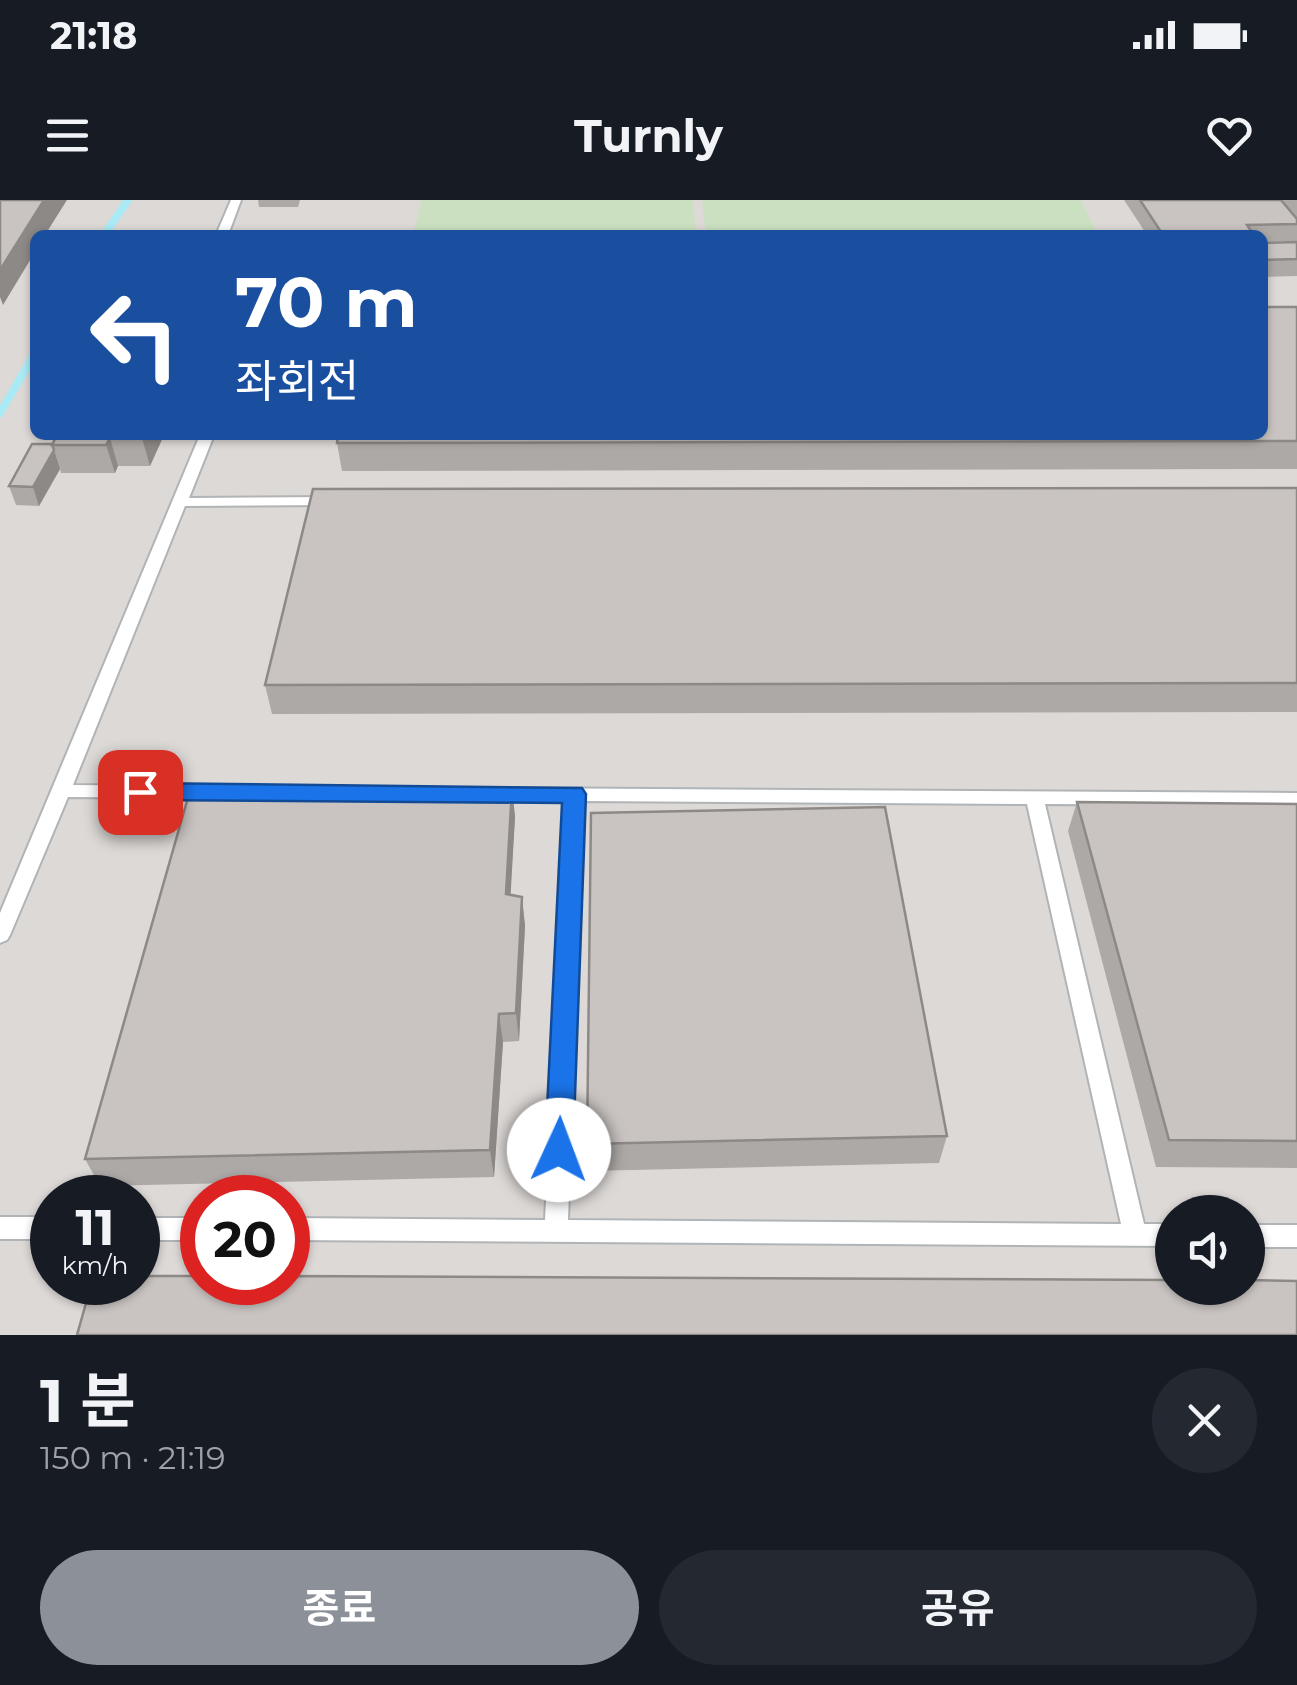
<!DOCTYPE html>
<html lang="ko">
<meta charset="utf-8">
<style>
:root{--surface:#171b24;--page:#242831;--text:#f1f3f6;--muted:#9ea1a6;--accent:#8c9099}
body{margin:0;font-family:Montserrat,"Noto Sans KR",sans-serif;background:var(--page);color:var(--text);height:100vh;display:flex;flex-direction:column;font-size:38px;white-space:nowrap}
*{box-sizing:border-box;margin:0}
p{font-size:32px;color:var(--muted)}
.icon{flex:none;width:55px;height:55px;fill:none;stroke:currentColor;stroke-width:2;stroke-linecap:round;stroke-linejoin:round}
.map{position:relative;height:1135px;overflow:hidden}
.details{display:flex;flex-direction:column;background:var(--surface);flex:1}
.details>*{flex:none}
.hud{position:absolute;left:30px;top:30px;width:1238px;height:210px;border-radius:15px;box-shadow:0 2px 8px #0004;background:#1a4fa0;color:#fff;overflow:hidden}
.fabs{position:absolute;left:1155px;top:995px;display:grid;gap:20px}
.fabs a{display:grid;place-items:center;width:110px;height:110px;border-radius:50%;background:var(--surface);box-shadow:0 2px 8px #0004;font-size:50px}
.speed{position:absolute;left:30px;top:975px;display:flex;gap:20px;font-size:50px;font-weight:700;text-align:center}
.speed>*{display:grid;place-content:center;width:130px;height:130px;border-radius:50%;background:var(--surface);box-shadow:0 2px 8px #0004;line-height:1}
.speed small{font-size:25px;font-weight:400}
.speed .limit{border:15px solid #d22;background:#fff;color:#111}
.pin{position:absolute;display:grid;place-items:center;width:85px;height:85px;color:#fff;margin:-42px;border-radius:20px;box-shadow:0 5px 15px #0006}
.me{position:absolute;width:110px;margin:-55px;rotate:2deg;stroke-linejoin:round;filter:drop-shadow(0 0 8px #0008)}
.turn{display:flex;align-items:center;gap:35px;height:210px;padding:0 40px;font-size:45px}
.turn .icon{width:130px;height:130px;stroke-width:2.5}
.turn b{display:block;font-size:70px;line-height:85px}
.round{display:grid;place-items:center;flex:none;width:105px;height:105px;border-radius:52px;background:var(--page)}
.summary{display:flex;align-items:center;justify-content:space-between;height:170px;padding:0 40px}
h1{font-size:60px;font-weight:700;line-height:75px}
.action{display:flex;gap:20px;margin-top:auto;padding:20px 40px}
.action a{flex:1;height:115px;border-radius:60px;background:var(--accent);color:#fff;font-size:40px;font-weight:700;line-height:115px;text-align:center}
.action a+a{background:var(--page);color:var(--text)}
.status{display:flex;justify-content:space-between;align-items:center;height:70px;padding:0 50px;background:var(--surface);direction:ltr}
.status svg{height:28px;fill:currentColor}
header{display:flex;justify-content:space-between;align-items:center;height:130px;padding:0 40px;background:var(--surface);font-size:45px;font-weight:700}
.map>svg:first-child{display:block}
.industrial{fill:#ddd9d7;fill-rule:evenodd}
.green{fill:#cbe0c1}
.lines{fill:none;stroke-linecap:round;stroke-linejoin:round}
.stream{stroke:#aaeaf4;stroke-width:8}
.service-casing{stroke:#b0b4b6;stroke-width:4}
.service{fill:#fff;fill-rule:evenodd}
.wall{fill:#ada9a6}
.shaded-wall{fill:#8d8987}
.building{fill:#c9c4c1;stroke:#8d8987;stroke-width:2.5}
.route{fill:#1a73e8;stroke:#114b97;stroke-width:2.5}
</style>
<div class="status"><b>21:18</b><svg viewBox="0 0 49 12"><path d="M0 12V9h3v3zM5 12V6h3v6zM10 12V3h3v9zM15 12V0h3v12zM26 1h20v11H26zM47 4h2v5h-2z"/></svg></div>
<header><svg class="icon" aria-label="menu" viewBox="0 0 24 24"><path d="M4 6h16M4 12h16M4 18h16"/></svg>Turnly<svg class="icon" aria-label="heart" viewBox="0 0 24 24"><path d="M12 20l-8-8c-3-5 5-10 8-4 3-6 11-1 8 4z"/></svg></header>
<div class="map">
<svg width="1297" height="1135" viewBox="0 0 1297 1135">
<rect width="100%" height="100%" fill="#ece7e2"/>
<path class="industrial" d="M 0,0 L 1297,0 L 1297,1135 L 0,1135 ZM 35,35 L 1262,35 L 1262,235 L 35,235 ZM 52,998 L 138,998 L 138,1082 L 52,1082 ZM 202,998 L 288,998 L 288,1082 L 202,1082 ZM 1172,1012 L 1248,1012 L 1248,1088 L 1172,1088 Z"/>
<path class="green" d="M 422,0 L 693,0 L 696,35 L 413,35 Z
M 702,0 L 1081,0 L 1098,35 L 706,35 Z"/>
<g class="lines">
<path class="stream" d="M 104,35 L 128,0
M 0,213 L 35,153"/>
<defs>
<path id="service" d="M 231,0 L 241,0 L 228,35 L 216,35 Z
M 200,235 L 214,235 L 189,298 L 332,297 L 339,301 L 332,305 L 185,306 L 73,585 L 309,587 L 318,593 L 309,599 L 68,597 L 10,735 L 7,740 L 0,743 L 0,713 Z
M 490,588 L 1297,593 L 1297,605 L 1045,604 L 1144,1024 L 1172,1024 L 1172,1046 L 288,1040 L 288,1018 L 545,1020 L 565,601 L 484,599 L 481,594 L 484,589 ZM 583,601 L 1027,604 L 1121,1024 L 568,1020 Z
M 0,1017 L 52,1017 L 52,1039 L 0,1039 Z
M 138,1018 L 202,1018 L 202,1040 L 138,1040 Z
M 1248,1025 L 1297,1025 L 1297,1047 L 1248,1047 Z"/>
</defs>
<use href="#service" class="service-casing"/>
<use href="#service" class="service"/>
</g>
<path class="wall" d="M 258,0 L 300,0 L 298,7 L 259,7 Z
M 1124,0 L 1297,0 L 1297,41 L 1262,42 L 1262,35 L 1147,35 Z
M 1297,42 L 1297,76 L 1262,77 L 1262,43 Z
M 1297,107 L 1297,269 L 342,271 L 337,243 Z
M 57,235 L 164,235 L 150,266 L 118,266 L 115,273 L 61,273 L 60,269 L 39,306 L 16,305 L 9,286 L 52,244 Z
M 1297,288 L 1297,512 L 272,514 L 265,485 Z
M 512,588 L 515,617 L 510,695 L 522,697 L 525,726 L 519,841 L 503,842 L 494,977 L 100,986 L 85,959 Z
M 1077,602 L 1297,604 L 1297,968 L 1156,967 L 1068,631 Z
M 947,936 L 939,963 L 588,971 L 587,944 Z"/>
<path class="shaded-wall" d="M 44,0 L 67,0 L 45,35 L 35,35 L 35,52 L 3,105 L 0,97 L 0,70 Z
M 144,235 L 164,235 L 150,266 L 142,238 Z
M 110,238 L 118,266 L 115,273 L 106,245 Z
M 54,250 L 60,269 L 39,306 L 33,287 Z
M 512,588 L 515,617 L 509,723 L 506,694 Z
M 522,697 L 525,726 L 519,841 L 516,813 Z
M 499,814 L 503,842 L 494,977 L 490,950 Z"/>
<path class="building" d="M 0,0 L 44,0 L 0,70 Z
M 1140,0 L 1281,0 L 1297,19 L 1297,24 L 1247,25 L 1254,35 L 1163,35 Z
M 1297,42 L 1297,59 L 1262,60 L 1262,43 Z
M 1262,107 L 1297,107 L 1297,241 L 337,243 L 338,235 L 1262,235 Z
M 57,235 L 144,235 L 142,238 L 110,238 L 106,245 L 52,245 Z
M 32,244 L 52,244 L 54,250 L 33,287 L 9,286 Z
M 1297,288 L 1297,483 L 265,485 L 313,289 Z
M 512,588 L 506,694 L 522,697 L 516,813 L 499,814 L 490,950 L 85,959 L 189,594 Z
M 1077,602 L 1297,604 L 1297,941 L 1169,940 Z
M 885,607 L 947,936 L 587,944 L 591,613 Z
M 138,1076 L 202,1076 L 202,1082 L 288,1082 L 288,1076 L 1172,1080 L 1172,1088 L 1248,1088 L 1248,1080 L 1297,1081 L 1297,1135 L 77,1135 L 92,1082 L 138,1082 Z"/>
<path class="route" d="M 140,583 L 582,588 L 586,594 L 573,950 L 569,959 L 559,963 L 549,959 L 545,950 L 562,603 L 140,600 L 129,592 Z"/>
</svg>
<div class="fabs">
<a><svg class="icon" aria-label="sound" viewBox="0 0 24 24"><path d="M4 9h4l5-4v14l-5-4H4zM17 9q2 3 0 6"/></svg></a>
</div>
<div class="speed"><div>11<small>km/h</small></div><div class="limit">20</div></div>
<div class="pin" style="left:140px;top:592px;background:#d93025"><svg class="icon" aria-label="arrive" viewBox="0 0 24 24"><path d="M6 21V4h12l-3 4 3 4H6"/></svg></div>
<svg class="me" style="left:559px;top:950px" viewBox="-20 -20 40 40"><circle r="19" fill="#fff"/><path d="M0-13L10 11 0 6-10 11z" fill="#1a73e8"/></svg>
<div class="hud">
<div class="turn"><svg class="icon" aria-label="left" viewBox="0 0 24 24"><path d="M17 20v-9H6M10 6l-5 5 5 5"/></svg><div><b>70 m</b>좌회전</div></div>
</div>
</div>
<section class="details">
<div class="summary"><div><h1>1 분</h1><p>150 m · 21:19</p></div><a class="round"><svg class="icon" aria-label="close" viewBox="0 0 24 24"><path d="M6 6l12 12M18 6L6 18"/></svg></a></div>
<div class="action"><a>종료</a><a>공유</a></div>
</section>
